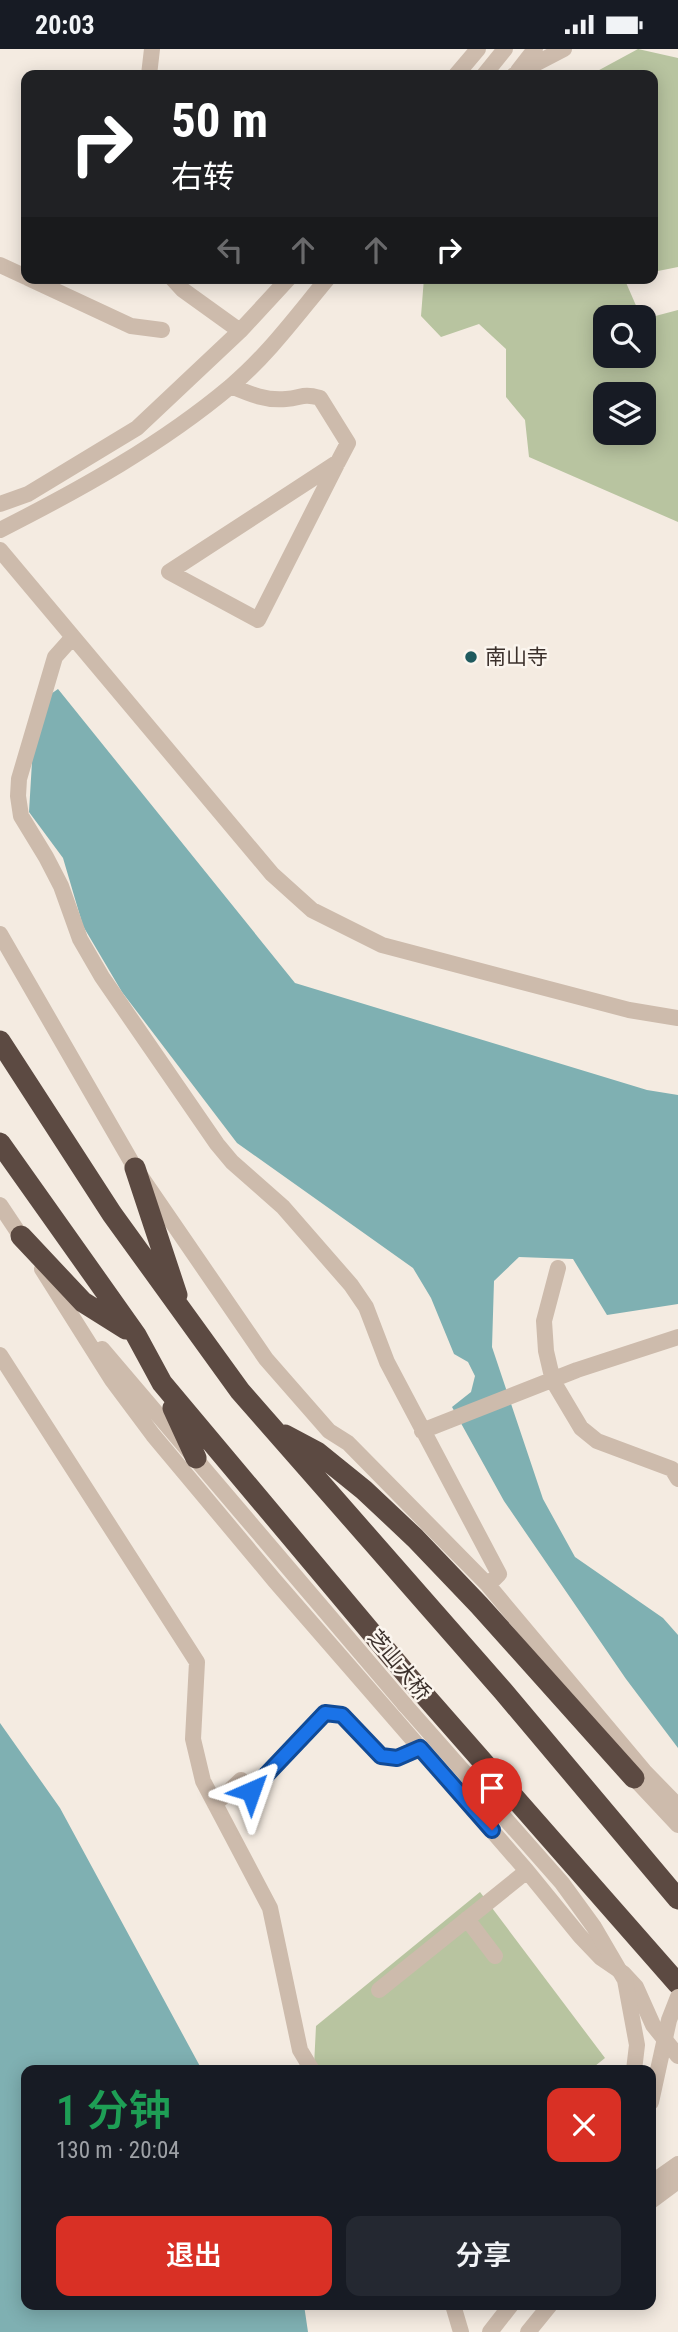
<!DOCTYPE html>
<html lang="zh">
<meta charset="utf-8">
<style>
:root{--surface:#171b24;--page:#242831;--text:#f1f3f6;--muted:#9ea1a6;--accent:#d93025}
body{margin:0;font-family:"Roboto Condensed","Noto Sans SC",sans-serif;background:var(--page);color:var(--text);height:100vh;display:flex;flex-direction:column;font-size:26px;white-space:nowrap}
*{box-sizing:border-box;margin:0}
p{font-size:23px;color:var(--muted)}
.icon{flex:none;width:38px;height:38px;fill:none;stroke:currentColor;stroke-width:2;stroke-linecap:round;stroke-linejoin:round}
.map{position:relative;flex:1;overflow:hidden}
.sheet{position:absolute;left:21px;top:2016px;width:635px;height:245px;display:flex;flex-direction:column;background:var(--surface);border-radius:14px;box-shadow:0 4px 18px #0003}
.sheet>*{flex:none}
.top-card{position:absolute;left:21px;top:21px;width:637px;height:214px;border-radius:14px;box-shadow:0 4px 18px #0003;background:#202124;color:#fff;overflow:hidden}
.buttons{position:absolute;left:593px;top:256px;display:grid;gap:14px}
.buttons a{display:grid;place-items:center;width:63px;height:63px;border-radius:14px;background:var(--surface);box-shadow:0 4px 18px #0003;font-size:35px}
.pin{position:absolute;display:grid;place-items:center;width:60px;height:60px;color:#fff;margin:-72px -30px;border-radius:50% 50% 50% 0;rotate:-45deg;box-shadow:0 0 7px #0007}
.pin .icon{rotate:45deg}
.me{position:absolute;width:77px;margin:-38px;rotate:43deg;stroke-linejoin:round;filter:drop-shadow(0 0 5px #0008)}
.turn{display:flex;align-items:center;gap:24px;height:147px;padding:0 35px;font-size:32px}
.turn .icon{width:91px;height:91px;stroke-width:2.5}
.turn b{display:block;font-size:49px;line-height:60px}
.lanes{display:flex;align-items:center;height:66px;padding:0 35px;background:#0003;justify-content:center;gap:35px;direction:ltr}
.lanes .off{opacity:.35}
.round{display:grid;place-items:center;flex:none;width:74px;height:74px;border-radius:14px;background:var(--page)}
.head{display:flex;align-items:center;justify-content:space-between;height:119px;padding:0 35px}
h1{font-size:42px;font-weight:600;line-height:52px;color:#1e9e55}
.button{display:flex;gap:14px;margin-top:auto;padding:14px 35px}
.button a{flex:1;height:80px;border-radius:14px;background:var(--accent);color:#fff;font-size:28px;font-weight:600;line-height:80px;text-align:center}
.button a+a{background:var(--page);color:var(--text)}
.status{display:flex;justify-content:space-between;align-items:center;height:49px;padding:0 35px;background:var(--surface);direction:ltr}
.status svg{height:19px;fill:currentColor}
.map>svg:first-child{display:block}
.green{fill:#b8c4a0;fill-rule:evenodd}
.water{fill:#7fb0b2}
.lines{fill:none;stroke-linecap:round;stroke-linejoin:round}
.minor{stroke:#cdbbac;stroke-width:16}
.highway{stroke:#5c4a42;stroke-width:21}
.minor-bridge{stroke:#cdbbac;stroke-width:16}
.route-casing{stroke:#114b97;stroke-width:18}
.route{stroke:#1a73e8;stroke-width:12}
.poi-dot{fill:#1f5a5e;stroke:#fbf5ee;stroke-width:2.5}
.labels{text-anchor:middle;dominant-baseline:central;stroke-width:5;stroke-linejoin:round;paint-order:stroke}
.poi-label{font-size:21px;fill:#3b302b;stroke:#fbf5ee;text-anchor:start}
.street-label{font-size:21px;fill:#3b302b;stroke:#fbf5ee}
</style>
<div class="status"><b>20:03</b><svg viewBox="0 0 49 12"><path d="M0 12V9h3v3zM5 12V6h3v6zM10 12V3h3v9zM15 12V0h3v12zM26 1h20v11H26zM47 4h2v5h-2z"/></svg></div>
<div class="map">
<svg width="678" height="2283" viewBox="0 0 678 2283">
<rect width="100%" height="100%" fill="#f4ebe1"/>
<path class="green" d="M 638,0 L 678,9 L 678,218 L 653,223 L 653,26 L 590,26 Z
M 424,229 L 624,229 L 641,268 L 606,268 L 606,306 L 644,306 L 644,270 L 678,261 L 678,473 L 529,408 L 525,371 L 506,348 L 506,300 L 479,275 L 441,288 L 421,267 ZM 606,345 L 644,345 L 644,383 L 606,383 Z
M 480,1843 L 605,2009 L 590,2021 L 318,2021 L 314,2017 L 316,1977 Z"/>
<path class="water" d="M 58,640 L 295,934 L 647,1041 L 678,1046 L 678,1255 L 607,1266 L 573,1210 L 519,1208 L 494,1232 L 492,1298 L 543,1450 L 575,1508 L 663,1569 L 678,1586 L 678,1699 L 626,1630 L 504,1452 L 452,1358 L 471,1343 L 475,1327 L 468,1313 L 454,1305 L 431,1249 L 413,1219 L 237,1094 L 122,943 L 83,877 L 63,809 L 29,763 L 33,696 L 48,647 Z
M 0,1674 L 60,1759 L 202,2021 L 26,2021 L 26,2256 L 304,2256 L 308,2283 L 0,2283 Z"/>
<g class="lines">
<path class="minor" d="M 518,22 L 535,0
M 149,26 L 152,0
M 456,26 L 478,0
M 484,26 L 505,0
M 514,26 L 564,0
M 0,216 L 26,228
M 28,229 L 131,277 L 162,281
M 172,229 L 183,241 L 240,282
M 231,337 C 250,345 266,352 286,350 C 302,349 302,344 320,349 L 348,394 L 338,413 L 258,571 L 169,523 L 338,413
M 0,455 L 28,445 L 137,379 L 240,282 L 289,229
M 0,481 C 81,440 162,395 231,337 C 268,306 297,266 328,229
M 0,501 L 272,825 L 312,861 L 382,896 L 629,961 L 678,969
M 72,589 L 55,608 L 19,730 L 18,747 L 21,767 L 46,808 L 61,837 L 80,890 L 102,928 L 217,1095 L 232,1113 L 283,1158 L 351,1236 L 366,1258 L 387,1313 L 499,1525 L 488,1536
M 0,885 L 135,1119 L 266,1310 L 329,1382 L 348,1394 L 488,1536 L 644,1722 L 678,1757
M 0,1156 L 26,1195
M 558,1219 L 544,1272 L 546,1302 L 553,1332 L 581,1379 L 597,1392 L 672,1420 L 678,1430
M 42,1220 L 112,1331 L 153,1386 L 275,1532 L 527,1822 L 580,1887 L 601,1909 L 623,1924 L 636,1938 L 653,1976 L 678,2007
M 102,1300 L 405,1656
M 0,1306 L 197,1613 L 193,1690 L 203,1732 L 270,1859 L 300,2001 L 312,2021
M 422,1382 L 577,1321 L 678,1288
M 634,1729 L 678,1776
M 215,1755 L 241,1731 L 252,1742 L 325,1664 L 342,1666 L 381,1707 L 397,1708 L 420,1699
M 467,1870 L 495,1907
M 379,1941 L 527,1822
M 651,2134 L 678,2115
M 651,2152 L 678,2132
M 453,2256 L 461,2283
M 490,2283 L 511,2256
M 528,2283 L 550,2256"/>
<path class="highway" d="M 0,992 L 112,1165 L 240,1342 L 503,1642 L 678,1850
M 0,1094 L 136,1286 L 162,1334 L 412,1632 L 678,1935
M 135,1119 L 177,1246
M 21,1187 L 83,1253 L 126,1280
M 173,1359 L 196,1409
M 285,1386 L 317,1403 L 364,1441 L 415,1489 L 479,1556 L 634,1729"/>
<path class="minor-bridge" d="M 405,1656 L 562,1834 L 594,1878 L 625,1931 L 637,1996 L 634,2021
M 651,2053 L 669,1971 L 678,1948"/>
</g>
<g class="lines">
<defs>
<path id="route" d="M 251,1742 L 325,1664 L 342,1666 L 381,1707 L 397,1709 L 420,1699 L 492,1781"/>
</defs>
<use href="#route" class="route-casing"/>
<use href="#route" class="route"/>
</g>
<circle class="poi-dot" cx="471" cy="608" r="7"/>
<g class="labels">
<g class="poi-label">
<text x="485" y="608">南山寺</text>
</g>
<g class="street-label">
<text transform="translate(399 1616) rotate(50)">芝山大桥</text>
</g>
</g>
</svg>
<div class="buttons">
<a><svg class="icon" aria-label="search" viewBox="0 0 24 24"><circle cx="10" cy="10" r="6"/><path d="M15 15l6 6"/></svg></a>
<a><svg class="icon" aria-label="layers" viewBox="0 0 24 24"><path d="M12 4l9 5-9 5-9-5zM3 14l9 5 9-5"/></svg></a>
</div>
<div class="pin" style="left:492px;top:1781px;background:#d93025"><svg class="icon" aria-label="arrive" viewBox="0 0 24 24"><path d="M6 21V4h12l-3 4 3 4H6"/></svg></div>
<svg class="me" style="left:251px;top:1742px" viewBox="-20 -20 40 40"><path d="M0-17L14 15 0 8-14 15z" fill="#1a73e8" stroke="#fff" stroke-width="4"/></svg>
<div class="top-card">
<div class="turn"><svg class="icon" aria-label="right" viewBox="0 0 24 24"><path d="M7 20v-9h11M14 6l5 5-5 5"/></svg><div><b>50 m</b>右转</div></div>
<div class="lanes"><svg class="icon off" aria-label="left" viewBox="0 0 24 24"><path d="M17 20v-9H6M10 6l-5 5 5 5"/></svg><svg class="icon off" aria-label="ahead" viewBox="0 0 24 24"><path d="M12 20V5M6 11l6-6 6 6"/></svg><svg class="icon off" aria-label="ahead" viewBox="0 0 24 24"><path d="M12 20V5M6 11l6-6 6 6"/></svg><svg class="icon" aria-label="right" viewBox="0 0 24 24"><path d="M7 20v-9h11M14 6l5 5-5 5"/></svg></div>
</div>
<section class="sheet">
<div class="head"><div><h1>1 分钟</h1><p>130 m · 20:04</p></div><a class="round" style="background:#d93025;color:#fff"><svg class="icon" aria-label="close" viewBox="0 0 24 24"><path d="M6 6l12 12M18 6L6 18"/></svg></a></div>
<div class="button"><a>退出</a><a>分享</a></div>
</section>
</div>
